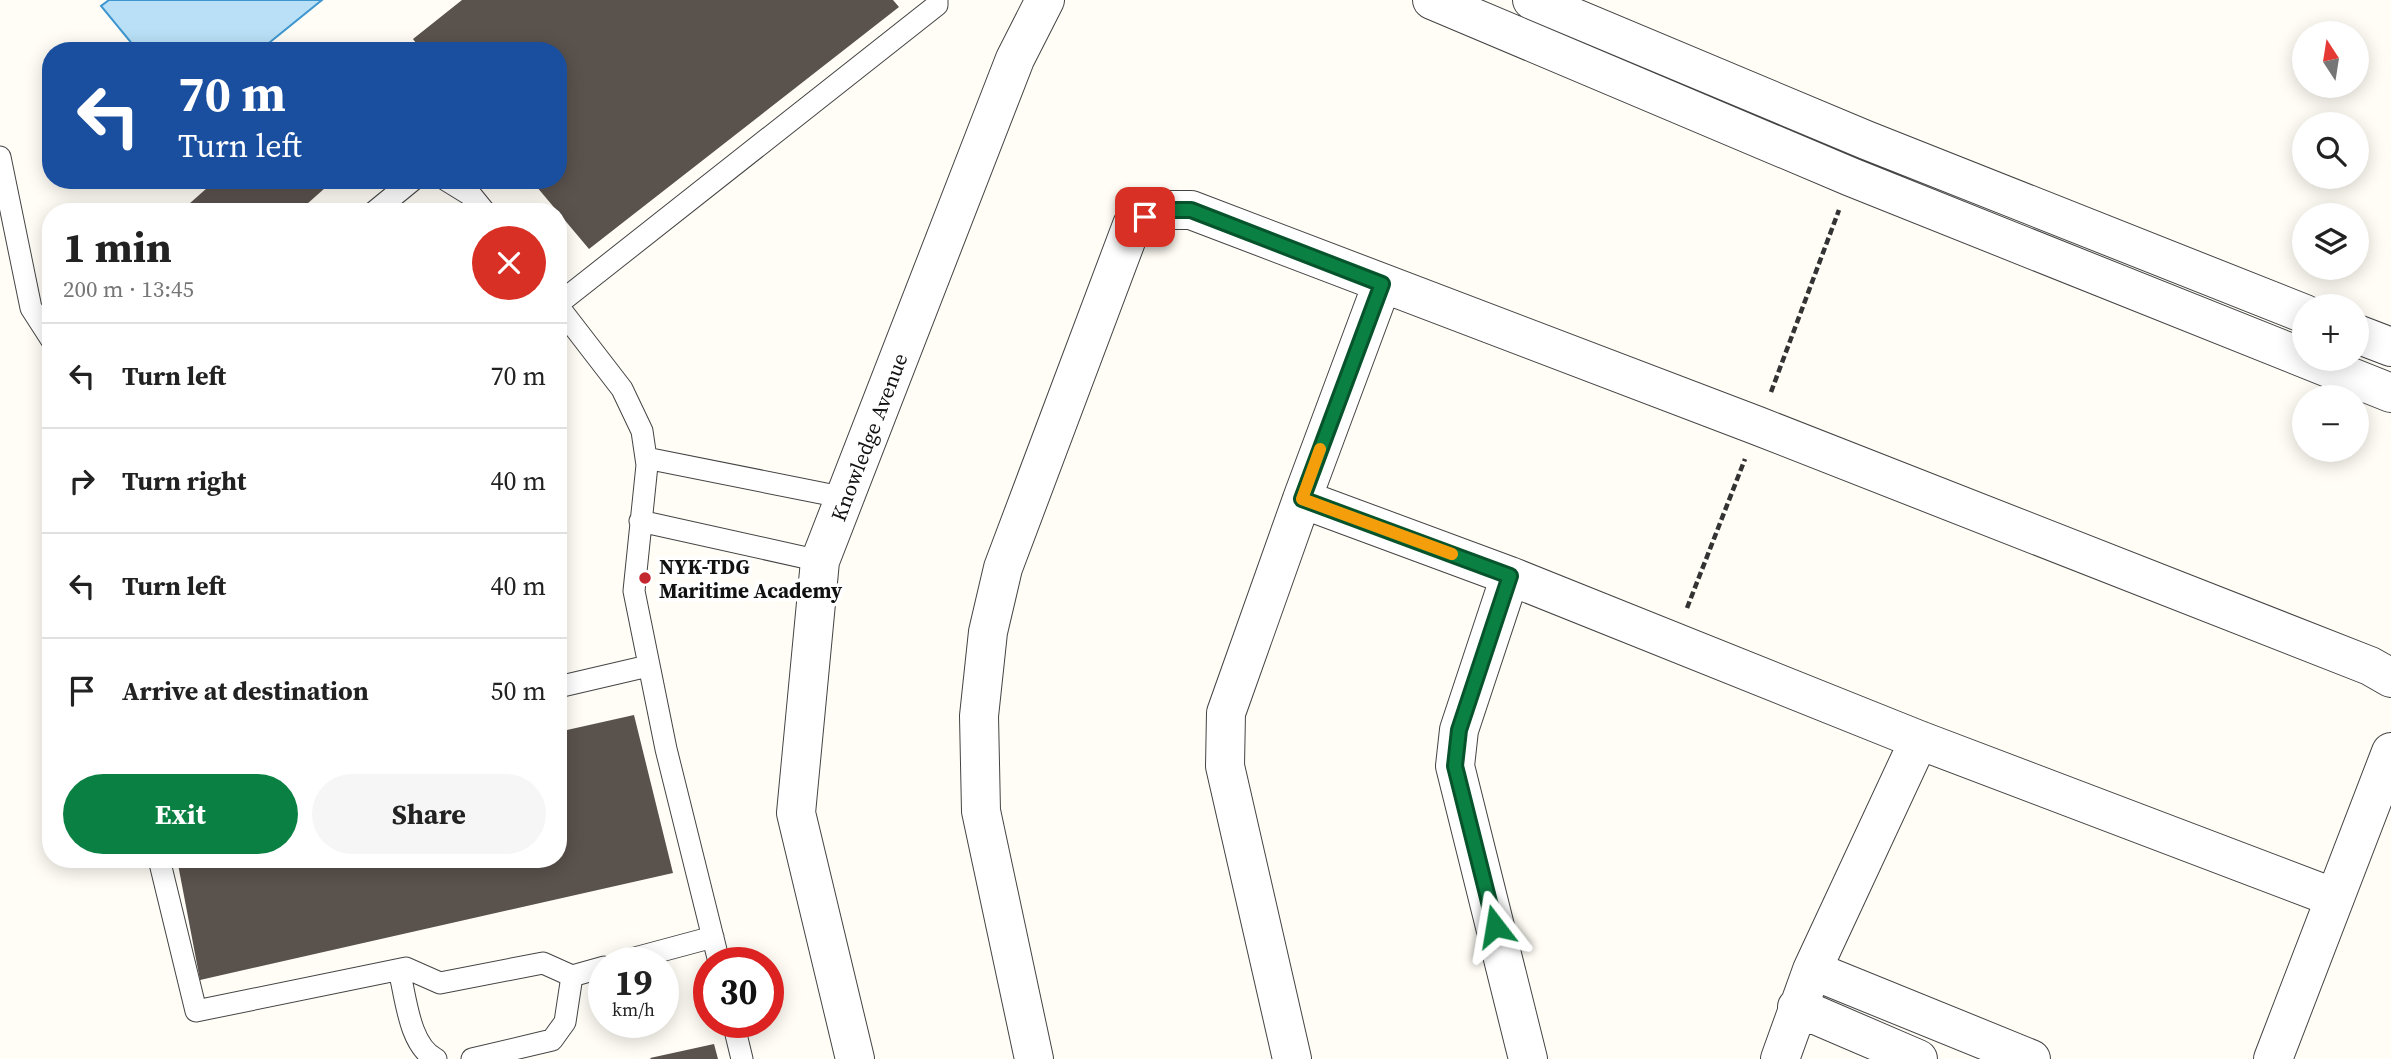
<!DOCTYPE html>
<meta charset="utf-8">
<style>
:root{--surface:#fff;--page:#f6f6f6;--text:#222;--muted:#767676;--line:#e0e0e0;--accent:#0b8043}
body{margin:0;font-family:"Source Serif 4",serif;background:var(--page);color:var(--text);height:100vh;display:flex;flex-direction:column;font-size:26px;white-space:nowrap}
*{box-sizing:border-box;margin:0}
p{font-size:23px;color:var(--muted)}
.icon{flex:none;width:38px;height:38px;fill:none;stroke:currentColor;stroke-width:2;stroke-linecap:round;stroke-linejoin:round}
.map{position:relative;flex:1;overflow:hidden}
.drawer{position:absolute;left:42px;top:203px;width:525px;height:665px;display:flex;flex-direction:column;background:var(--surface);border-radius:28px;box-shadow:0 4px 18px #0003}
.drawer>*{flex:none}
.banner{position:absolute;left:42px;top:42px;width:525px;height:147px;border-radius:28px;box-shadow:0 4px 18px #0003;background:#1a4fa0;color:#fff;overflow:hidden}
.needle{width:46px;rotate:348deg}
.tools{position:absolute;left:2292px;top:21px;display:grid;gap:14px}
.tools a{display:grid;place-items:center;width:77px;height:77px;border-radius:50%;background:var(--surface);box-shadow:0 4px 18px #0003;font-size:35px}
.speed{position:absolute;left:588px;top:947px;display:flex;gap:14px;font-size:35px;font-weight:700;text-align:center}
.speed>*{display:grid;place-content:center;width:91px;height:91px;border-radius:50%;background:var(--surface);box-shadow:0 4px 18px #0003;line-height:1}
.speed small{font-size:18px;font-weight:400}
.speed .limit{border:10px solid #d22;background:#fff;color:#111}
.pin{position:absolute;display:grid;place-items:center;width:60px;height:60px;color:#fff;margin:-30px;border-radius:14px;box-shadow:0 4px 10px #0006}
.me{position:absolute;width:77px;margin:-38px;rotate:346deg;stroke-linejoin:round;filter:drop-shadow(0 0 5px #0008)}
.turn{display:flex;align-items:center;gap:24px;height:147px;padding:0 21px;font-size:32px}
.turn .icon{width:91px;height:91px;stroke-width:2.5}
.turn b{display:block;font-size:49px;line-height:60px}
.round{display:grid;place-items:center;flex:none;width:74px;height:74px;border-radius:37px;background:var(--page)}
.headline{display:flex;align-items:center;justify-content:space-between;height:119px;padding:0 21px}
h1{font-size:42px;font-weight:700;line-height:52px}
.action{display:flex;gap:14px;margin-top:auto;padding:14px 21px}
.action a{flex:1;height:80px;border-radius:42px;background:var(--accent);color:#fff;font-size:28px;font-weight:700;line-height:80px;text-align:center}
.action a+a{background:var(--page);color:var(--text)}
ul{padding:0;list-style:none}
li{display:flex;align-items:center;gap:21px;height:105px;padding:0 21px;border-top:2px solid var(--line)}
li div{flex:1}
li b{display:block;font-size:26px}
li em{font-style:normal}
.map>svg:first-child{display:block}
.water{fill:#b9e0f7;stroke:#3f96cf;stroke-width:2}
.building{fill:#5a524d}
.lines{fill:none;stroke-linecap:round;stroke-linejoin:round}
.lane-casing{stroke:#444;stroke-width:23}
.street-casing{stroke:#444;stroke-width:40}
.path{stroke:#333;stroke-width:4.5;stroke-dasharray:7 3.5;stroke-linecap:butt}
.lane{stroke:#fff;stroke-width:21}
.street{stroke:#fff;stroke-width:38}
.route-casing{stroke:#07532c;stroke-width:18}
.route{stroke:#0b8043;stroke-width:12}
.slow{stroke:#f59e0b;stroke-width:12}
.poi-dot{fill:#c4262e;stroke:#fff;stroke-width:2.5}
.labels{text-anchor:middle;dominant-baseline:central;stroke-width:7;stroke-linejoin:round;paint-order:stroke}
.street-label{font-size:21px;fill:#111;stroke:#fff}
.poi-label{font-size:21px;font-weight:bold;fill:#111;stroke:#fff;text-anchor:start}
</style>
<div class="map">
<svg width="2391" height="1059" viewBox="0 0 2391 1059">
<rect width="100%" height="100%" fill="#fffdf5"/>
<path class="water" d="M 109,0 L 322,0 L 259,51 L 138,51 L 101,6 Z"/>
<path class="building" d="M 462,0 L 893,0 L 899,7 L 589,249 L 531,180 L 558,180 L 558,51 L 422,51 L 413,39 Z
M 216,180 L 334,180 L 298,212 L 180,212 Z
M 634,715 L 673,873 L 200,980 L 177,859 L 558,859 L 558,732 Z
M 714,1044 L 718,1059 L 651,1059 L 650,1058 Z"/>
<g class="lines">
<defs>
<path id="lane" d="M 0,157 L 31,308 L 51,339
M 446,180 L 472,196 L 485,212
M 374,212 L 413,180
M 558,304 L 937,5 L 937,0
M 558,306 L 622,389 L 642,431 L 647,465 L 634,591 L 666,749 L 719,962
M 646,458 L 846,498
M 640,521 L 820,561
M 558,687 L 648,666
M 159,859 L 196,1011 L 406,968 L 440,983 L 543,963 L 572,976 L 604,967
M 620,962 L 713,937
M 399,970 C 406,997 409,1046 436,1059
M 733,1022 L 742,1059
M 472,1059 L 552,1040 L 565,1022 L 572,976"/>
<path id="street" d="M 1432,0 L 1851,177 L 2391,393
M 1532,0 L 1866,140 L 2305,314
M 2357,334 L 2391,347
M 1302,499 L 1382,284
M 1510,576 L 1459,730 L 1455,766 L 1528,1059
M 1812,970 L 2031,1059
M 1797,1007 L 1918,1059
M 855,1059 L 796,813 L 820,561 L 1015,59 L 1045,0
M 1034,1059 L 981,811 L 979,716 L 988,632 L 1003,568 L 1132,225 L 1158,210 L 1191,210 L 1758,426 L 2370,666 L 2391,678
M 1292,1059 L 1225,766 L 1226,713 L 1302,499 L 1510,576 L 1919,740 L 2335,898
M 1780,1059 L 1812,970 L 1919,740
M 2273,1059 L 2391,752"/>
</defs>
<use href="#lane" class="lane-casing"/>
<use href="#street" class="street-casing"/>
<path class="path" d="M 1771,392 L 1839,210
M 1687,608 L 1745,459"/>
<use href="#lane" class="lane"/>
<use href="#street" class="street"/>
</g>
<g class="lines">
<defs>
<path id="route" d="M 1145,217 L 1158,210 L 1191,210 L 1382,284 L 1302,499 L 1510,576 L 1459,730 L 1455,766 L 1495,926"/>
</defs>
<use href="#route" class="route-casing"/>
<use href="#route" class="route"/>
<path class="slow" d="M 1320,449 L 1302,499 L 1452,554"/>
</g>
<circle class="poi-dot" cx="645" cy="578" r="7"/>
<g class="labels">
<g class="street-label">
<text transform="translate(869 437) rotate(-69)">Knowledge Avenue</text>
</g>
<g class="poi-label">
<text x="659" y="566">NYK-TDG<tspan x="659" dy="24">Maritime Academy</tspan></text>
</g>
</g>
</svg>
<div class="tools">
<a><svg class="needle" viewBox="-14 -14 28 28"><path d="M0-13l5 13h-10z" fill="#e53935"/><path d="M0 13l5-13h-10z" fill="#767676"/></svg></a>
<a><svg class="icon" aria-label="search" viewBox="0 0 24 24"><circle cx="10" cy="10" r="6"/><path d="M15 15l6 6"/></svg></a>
<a><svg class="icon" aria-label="layers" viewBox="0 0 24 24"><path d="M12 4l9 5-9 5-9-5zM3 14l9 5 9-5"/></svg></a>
<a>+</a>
<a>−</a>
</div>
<div class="speed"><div>19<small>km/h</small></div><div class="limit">30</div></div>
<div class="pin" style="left:1145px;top:217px;background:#d93025"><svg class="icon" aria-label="arrive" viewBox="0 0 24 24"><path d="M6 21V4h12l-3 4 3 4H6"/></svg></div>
<svg class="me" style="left:1495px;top:926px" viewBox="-20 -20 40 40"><path d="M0-17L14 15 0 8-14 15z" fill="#0b8043" stroke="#fff" stroke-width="4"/></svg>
<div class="banner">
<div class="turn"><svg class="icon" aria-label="left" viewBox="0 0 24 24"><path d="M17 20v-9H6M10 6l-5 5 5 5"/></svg><div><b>70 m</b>Turn left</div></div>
</div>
<section class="drawer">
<div class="headline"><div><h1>1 min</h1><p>200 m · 13:45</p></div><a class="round" style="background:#d93025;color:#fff"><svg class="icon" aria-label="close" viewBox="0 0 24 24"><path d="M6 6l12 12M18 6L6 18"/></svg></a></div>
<ul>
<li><svg class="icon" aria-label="left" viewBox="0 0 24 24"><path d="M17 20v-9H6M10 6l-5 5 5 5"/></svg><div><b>Turn left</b></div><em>70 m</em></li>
<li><svg class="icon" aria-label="right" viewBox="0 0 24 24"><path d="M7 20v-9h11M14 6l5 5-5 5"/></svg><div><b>Turn right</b></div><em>40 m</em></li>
<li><svg class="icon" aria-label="left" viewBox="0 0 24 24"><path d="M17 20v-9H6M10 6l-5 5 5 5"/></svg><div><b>Turn left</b></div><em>40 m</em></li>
<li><svg class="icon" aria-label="arrive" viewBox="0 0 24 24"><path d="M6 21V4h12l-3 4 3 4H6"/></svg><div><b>Arrive at destination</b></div><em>50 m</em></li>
</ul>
<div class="action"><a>Exit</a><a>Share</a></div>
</section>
</div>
